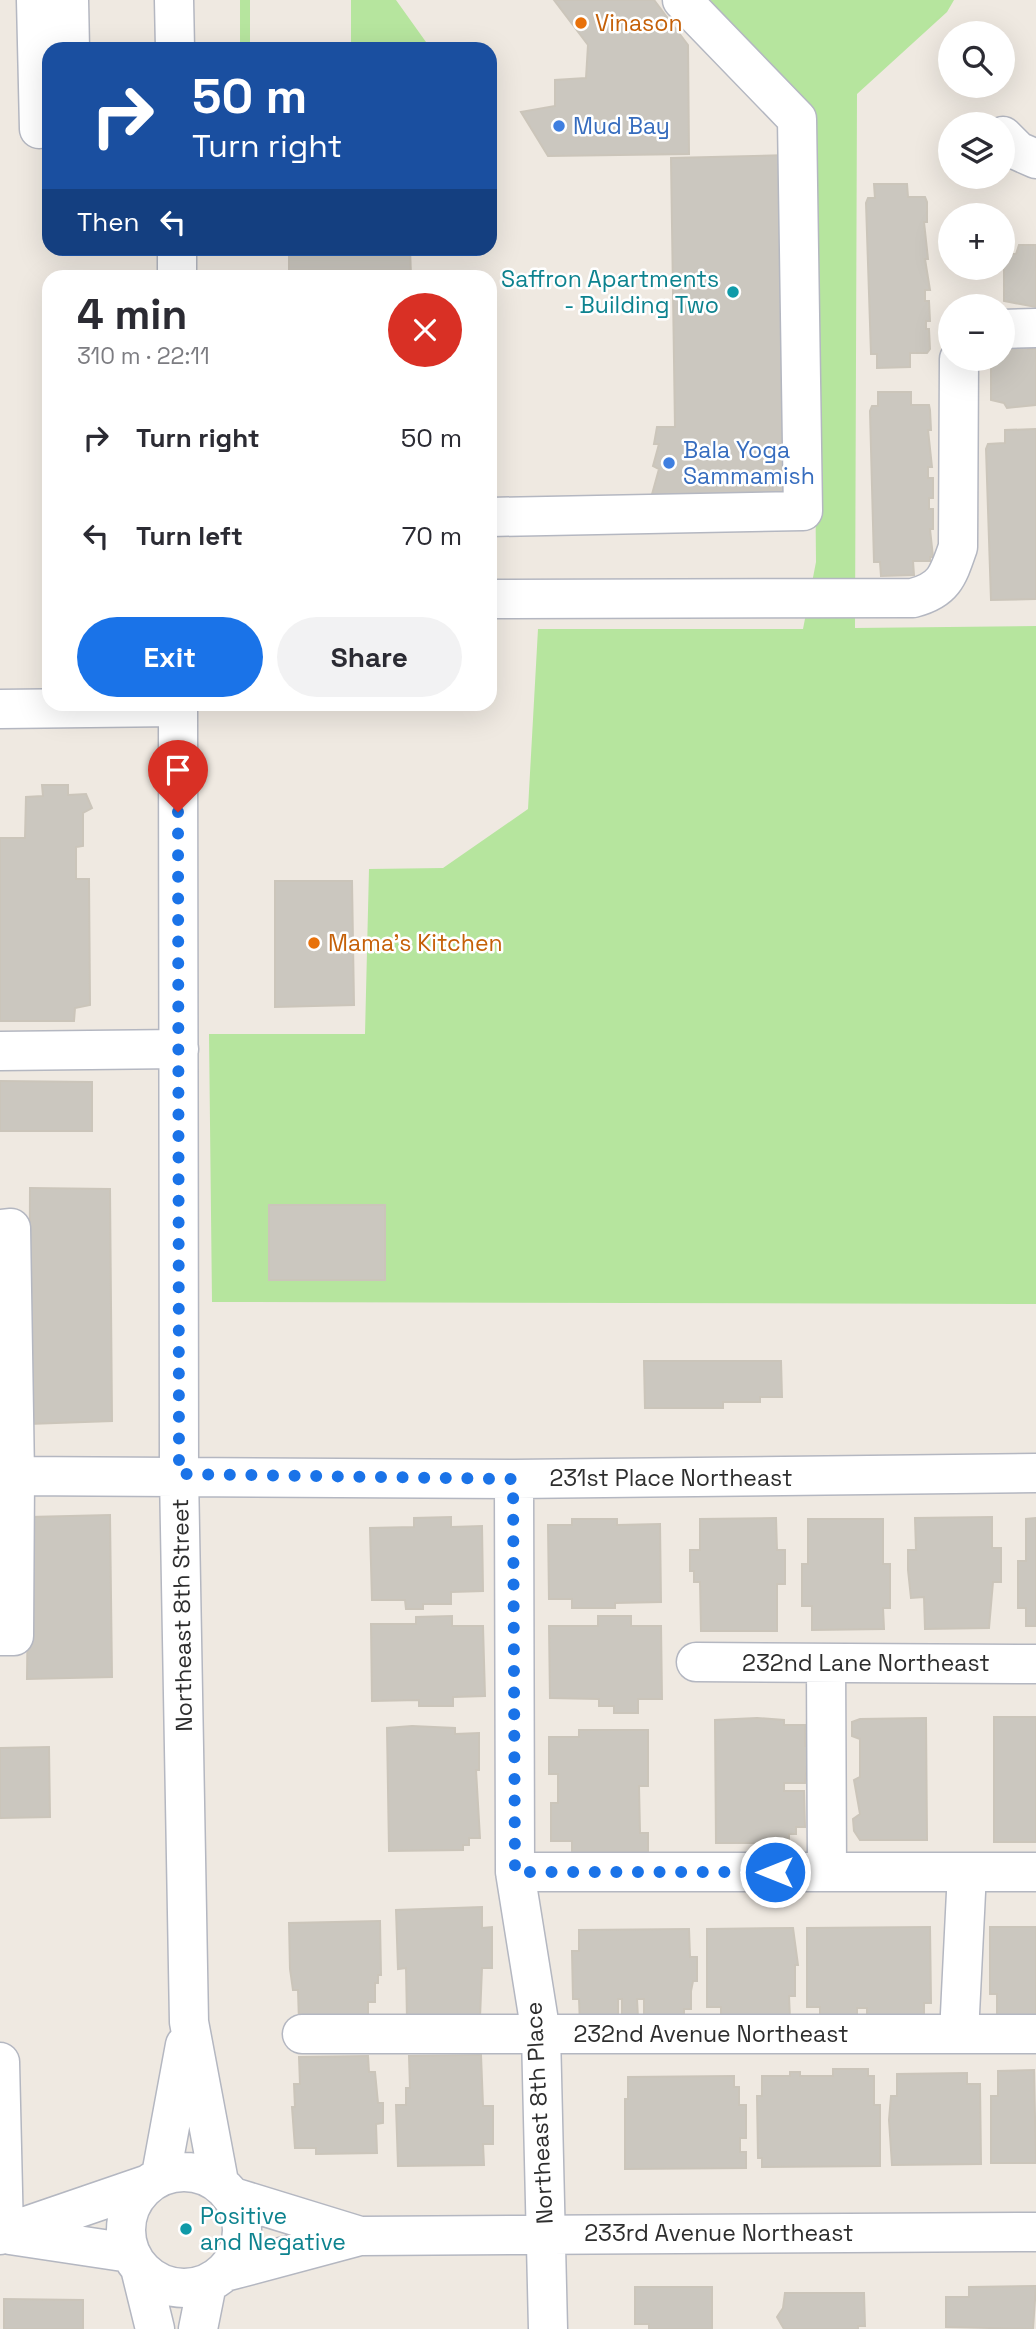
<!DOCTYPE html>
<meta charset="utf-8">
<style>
:root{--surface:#fff;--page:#f2f2f3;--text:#2b2b33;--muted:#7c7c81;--accent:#1a73e8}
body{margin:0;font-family:"Space Grotesk",sans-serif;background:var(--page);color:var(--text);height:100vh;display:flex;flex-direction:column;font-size:26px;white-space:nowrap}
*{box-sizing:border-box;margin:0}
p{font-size:23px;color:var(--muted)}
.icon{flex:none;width:38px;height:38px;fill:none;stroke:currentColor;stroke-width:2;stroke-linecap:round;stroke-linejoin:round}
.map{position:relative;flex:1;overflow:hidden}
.sheet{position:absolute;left:42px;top:270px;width:455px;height:441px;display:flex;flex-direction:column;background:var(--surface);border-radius:21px;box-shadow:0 7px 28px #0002}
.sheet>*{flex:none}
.hud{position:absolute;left:42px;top:42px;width:455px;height:214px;border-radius:21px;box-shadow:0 7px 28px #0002;background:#1a4fa0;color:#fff;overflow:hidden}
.buttons{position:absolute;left:938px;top:21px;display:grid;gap:14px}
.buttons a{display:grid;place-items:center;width:77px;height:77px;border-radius:50%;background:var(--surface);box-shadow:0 7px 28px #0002;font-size:35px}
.pin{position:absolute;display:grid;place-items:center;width:60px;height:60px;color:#fff;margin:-72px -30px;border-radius:50% 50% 50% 0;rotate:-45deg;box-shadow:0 0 7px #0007}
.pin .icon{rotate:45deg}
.me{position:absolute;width:77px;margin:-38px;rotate:270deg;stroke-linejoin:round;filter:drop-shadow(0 0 5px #0008)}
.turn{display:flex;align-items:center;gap:24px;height:147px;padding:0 35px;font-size:32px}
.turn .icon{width:91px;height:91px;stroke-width:2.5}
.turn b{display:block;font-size:49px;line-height:60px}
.then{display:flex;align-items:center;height:66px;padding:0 35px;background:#0003;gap:14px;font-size:26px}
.round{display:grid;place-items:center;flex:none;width:74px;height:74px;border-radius:37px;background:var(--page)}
.headline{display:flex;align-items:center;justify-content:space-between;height:119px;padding:0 35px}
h1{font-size:42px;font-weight:600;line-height:52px}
.button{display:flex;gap:14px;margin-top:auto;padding:14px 35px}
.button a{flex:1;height:80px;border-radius:42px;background:var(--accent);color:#fff;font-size:28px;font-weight:600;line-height:80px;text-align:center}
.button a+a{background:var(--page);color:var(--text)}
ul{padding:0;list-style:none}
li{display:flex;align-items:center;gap:21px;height:98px;padding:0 35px}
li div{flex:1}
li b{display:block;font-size:26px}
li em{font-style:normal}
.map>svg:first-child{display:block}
.green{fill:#b6e59e}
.building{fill:#cbc7bf;stroke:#cbc5ba;stroke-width:2}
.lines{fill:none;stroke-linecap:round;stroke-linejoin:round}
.minor-casing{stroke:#b4b7c1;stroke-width:41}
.minor{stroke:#fff;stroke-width:38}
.route{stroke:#1a73e8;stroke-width:12;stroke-dasharray:0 21.6}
.food-dot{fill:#e8710a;stroke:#fff;stroke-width:2.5}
.shop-dot{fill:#3f7fe0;stroke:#fff;stroke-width:2.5}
.culture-dot{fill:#0f9aa8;stroke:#fff;stroke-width:2.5}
.labels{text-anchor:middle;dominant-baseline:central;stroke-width:5;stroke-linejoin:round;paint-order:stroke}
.food-label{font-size:23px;fill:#c56008;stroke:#fff;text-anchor:start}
.shop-label{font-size:23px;fill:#366cbe;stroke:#fff;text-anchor:start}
.culture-label{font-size:23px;fill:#0d838f;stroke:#fff;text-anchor:end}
.street-label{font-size:23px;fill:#2e2e2e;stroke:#fff}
</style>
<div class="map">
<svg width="1036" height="2329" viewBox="0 0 1036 2329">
<rect width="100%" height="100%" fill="#efe9e1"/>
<path class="green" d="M 240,0 L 250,0 L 250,49 L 240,49 Z
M 351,0 L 396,0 L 431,49 L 351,49 Z
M 710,0 L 954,0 L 947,12 L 857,94 L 855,628 L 1036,626 L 1036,1304 L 212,1302 L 209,1034 L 365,1034 L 369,869 L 443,868 L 528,809 L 538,629 L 803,629 L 816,562 L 812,146 Z"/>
<path class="building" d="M 554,0 L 654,0 L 688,45 L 689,154 L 548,156 L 521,112 L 555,106 L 555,80 L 586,78 L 588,45 Z
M 790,155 L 794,499 L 651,498 L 659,469 L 653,466 L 659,444 L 654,444 L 657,427 L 675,427 L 671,158 Z
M 874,184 L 907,184 L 908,197 L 925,197 L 927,202 L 927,222 L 924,222 L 928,259 L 925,259 L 930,290 L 925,290 L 925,301 L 929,301 L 930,321 L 926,321 L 926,329 L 929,329 L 930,349 L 927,353 L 910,353 L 910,367 L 877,368 L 877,354 L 871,354 L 866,203 L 868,198 L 875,198 Z
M 1019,245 L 1036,245 L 1036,307 L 1004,301 L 1004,254 L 1016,254 Z
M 289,248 L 410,248 L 411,276 L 289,276 Z
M 1008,345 L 1028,346 L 1028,349 L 1036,349 L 1036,405 L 1007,408 L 1004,403 L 991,400 L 991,359 L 1003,359 L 1003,349 L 1008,349 Z
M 878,392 L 911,392 L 911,405 L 929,405 L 930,410 L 931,430 L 928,430 L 932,467 L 928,467 L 928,478 L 933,478 L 933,498 L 929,498 L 929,509 L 933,509 L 933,529 L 930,529 L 933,557 L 930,557 L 930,561 L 913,561 L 914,575 L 881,576 L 880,562 L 874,562 L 870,411 L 872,406 L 878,406 Z
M 1036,429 L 1036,599 L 991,600 L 986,449 L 988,444 L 1005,443 L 1005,430 Z
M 42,785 L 68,785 L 68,795 L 86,794 L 92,808 L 83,813 L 83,846 L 76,847 L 76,879 L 89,879 L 90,1005 L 75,1008 L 74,1021 L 0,1021 L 0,838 L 25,838 L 26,797 L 43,796 Z
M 275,881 L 352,881 L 354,1005 L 275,1007 Z
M 0,1081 L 92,1082 L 92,1131 L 0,1131 Z
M 30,1188 L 110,1189 L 112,1421 L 29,1424 Z
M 269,1205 L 385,1205 L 385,1280 L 269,1280 Z
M 644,1361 L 781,1361 L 782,1397 L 760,1397 L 760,1402 L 723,1402 L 723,1408 L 645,1408 Z
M 110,1515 L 112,1677 L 27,1679 L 29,1517 Z
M 451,1517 L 451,1527 L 482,1526 L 483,1591 L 451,1592 L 451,1604 L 423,1604 L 423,1609 L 406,1609 L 405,1600 L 372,1600 L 370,1528 L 414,1527 L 414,1518 Z
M 992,1517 L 992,1548 L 1001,1548 L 1001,1582 L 993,1582 L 989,1628 L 925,1629 L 924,1597 L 911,1598 L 908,1570 L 908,1550 L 916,1550 L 915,1518 Z
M 776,1518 L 777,1550 L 785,1550 L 785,1584 L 777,1584 L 777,1631 L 701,1631 L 700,1582 L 694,1582 L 694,1571 L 690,1571 L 690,1550 L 700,1550 L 700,1519 Z
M 1036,1518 L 1036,1626 L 1026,1626 L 1026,1608 L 1018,1608 L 1018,1561 L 1026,1561 L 1026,1519 Z
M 572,1519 L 617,1519 L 617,1525 L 660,1524 L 661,1602 L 615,1603 L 615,1608 L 572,1608 L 572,1599 L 549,1599 L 548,1525 L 572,1525 Z
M 808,1519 L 883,1519 L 883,1564 L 890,1564 L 890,1608 L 883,1608 L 884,1629 L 812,1630 L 812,1606 L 802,1606 L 802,1564 L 808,1564 Z
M 452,1616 L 452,1626 L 483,1626 L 485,1696 L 453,1697 L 453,1706 L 419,1706 L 419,1700 L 372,1701 L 371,1624 L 416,1624 L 416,1617 Z
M 598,1616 L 631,1616 L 631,1626 L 661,1626 L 662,1699 L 638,1699 L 638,1713 L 614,1713 L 614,1706 L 599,1706 L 599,1699 L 550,1698 L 549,1626 L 598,1626 Z
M 994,1717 L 1036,1717 L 1036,1842 L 994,1842 Z
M 757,1718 L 784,1720 L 784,1725 L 805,1725 L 805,1746 L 809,1746 L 805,1783 L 784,1783 L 784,1791 L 804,1791 L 805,1827 L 796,1827 L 796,1834 L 789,1834 L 789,1843 L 716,1843 L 715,1720 Z
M 926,1718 L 927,1840 L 860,1840 L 854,1831 L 853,1819 L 860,1814 L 854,1780 L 860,1777 L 860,1739 L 852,1736 L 852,1722 L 860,1719 Z
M 412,1726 L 455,1728 L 455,1734 L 479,1733 L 479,1770 L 476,1770 L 480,1838 L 469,1838 L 469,1845 L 463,1845 L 463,1850 L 389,1851 L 387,1728 Z
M 579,1730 L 648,1730 L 648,1786 L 639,1786 L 640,1833 L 648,1833 L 648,1852 L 572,1852 L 572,1841 L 551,1841 L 551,1803 L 558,1803 L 558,1774 L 549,1774 L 549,1737 L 579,1737 Z
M 49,1747 L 50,1817 L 0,1818 L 0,1748 Z
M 482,1907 L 482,1928 L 492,1927 L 492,1968 L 482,1968 L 480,2018 L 407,2019 L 406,1968 L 398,1969 L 396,1910 Z
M 380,1921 L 381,1975 L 378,1975 L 378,1983 L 375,1983 L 375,2002 L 368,2002 L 368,2020 L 299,2022 L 298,1990 L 293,1990 L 290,1969 L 289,1923 Z
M 930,1927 L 931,2003 L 924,2003 L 924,2018 L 867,2016 L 867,2008 L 857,2008 L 857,2024 L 820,2024 L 820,2007 L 807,2007 L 807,1928 Z
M 990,1927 L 1036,1927 L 1036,2021 L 997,2022 L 997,1994 L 990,1994 Z
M 793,1928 L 798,1965 L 795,1965 L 795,1996 L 789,1996 L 790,2019 L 721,2020 L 721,2007 L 707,2007 L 707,1929 Z
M 689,1929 L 690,1957 L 697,1957 L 697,1981 L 693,1981 L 691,1991 L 691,2009 L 684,2009 L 684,2024 L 644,2024 L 644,1999 L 637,1999 L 638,2018 L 622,2018 L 622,1999 L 618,1999 L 618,2024 L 580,2025 L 579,1999 L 573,1999 L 572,1951 L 579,1951 L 579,1930 Z
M 481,2055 L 483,2106 L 493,2106 L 493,2144 L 483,2144 L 484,2165 L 398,2166 L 396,2105 L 406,2105 L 406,2088 L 410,2088 L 409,2056 Z
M 368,2056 L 369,2072 L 375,2072 L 378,2103 L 383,2103 L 383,2123 L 376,2124 L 377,2153 L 316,2154 L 316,2148 L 295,2148 L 292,2107 L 295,2107 L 294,2084 L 300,2084 L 299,2057 Z
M 833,2069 L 868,2069 L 868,2076 L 874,2076 L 874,2105 L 880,2105 L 880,2166 L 762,2167 L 762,2158 L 758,2158 L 757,2096 L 762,2096 L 762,2076 L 790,2076 L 790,2072 L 800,2072 L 800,2076 L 833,2076 Z
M 1034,2070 L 1036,2163 L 991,2163 L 991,2096 L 998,2096 L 998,2071 Z
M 967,2073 L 967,2084 L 980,2084 L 981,2164 L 892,2165 L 889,2120 L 891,2096 L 897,2096 L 897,2074 Z
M 734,2076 L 734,2087 L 739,2087 L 739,2105 L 746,2105 L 746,2138 L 740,2138 L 740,2152 L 746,2152 L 746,2168 L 625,2169 L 625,2099 L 628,2099 L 628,2077 Z
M 1036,2286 L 1033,2329 L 946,2327 L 946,2297 L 969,2297 L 969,2287 Z
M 635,2287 L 712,2287 L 712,2329 L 649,2329 L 649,2324 L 635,2324 Z
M 785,2293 L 864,2293 L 865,2326 L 858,2326 L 858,2329 L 784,2329 L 777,2317 L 783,2308 Z
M 4,2299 L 83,2300 L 83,2329 L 4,2329 Z"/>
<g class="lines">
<defs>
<path id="minor" d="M 36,0 L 39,129
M 69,0 L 70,49
M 174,0 L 175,49
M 1003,136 L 1018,151 L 1036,159
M 177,248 L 177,276
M 1003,329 L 1036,328
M 490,517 L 803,511 L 797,119 L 682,0
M 490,599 L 913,598 C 944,590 948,576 958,547 L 959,359
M 178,704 L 179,1474 L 189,2022 L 219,2182
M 0,709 L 178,707
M 0,1051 L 179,1049
M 0,1229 L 11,1228 L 15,1476
M 514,1479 L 515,1872 L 541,2034 L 548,2329
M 0,1636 L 14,1636 L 15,1476 L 514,1479 L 1036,1473
M 696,1662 L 1036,1664
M 826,1663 L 827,1871
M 515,1872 L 1036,1872
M 302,2034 L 1036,2034
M 959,2034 L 967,1872
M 0,2062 L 4,2234
M126 2230a58 58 0 1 1 116 0a58 58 0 1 1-116 0Z
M 161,2175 L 185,2045
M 233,2197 L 360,2236
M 0,2235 L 146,2185
M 10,2235 L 130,2253
M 140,2268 L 155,2329
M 225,2272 L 360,2236 L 1036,2232
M 198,2329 L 207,2284"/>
</defs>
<use href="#minor" class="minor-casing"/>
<use href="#minor" class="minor"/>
</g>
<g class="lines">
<path class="route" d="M 178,812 L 179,1474 L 513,1479 L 515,1872 L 775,1872"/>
</g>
<g class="food-dot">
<circle cx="581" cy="23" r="7"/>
<circle cx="314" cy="943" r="7"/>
</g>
<g class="shop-dot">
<circle cx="559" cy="126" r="7"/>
<circle cx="669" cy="463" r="7"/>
</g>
<g class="culture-dot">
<circle cx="733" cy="292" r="7"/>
<circle cx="186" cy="2229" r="7"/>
</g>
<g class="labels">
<g class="food-label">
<text x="595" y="23">Vinason</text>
<text x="328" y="943">Mama's Kitchen</text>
</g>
<g class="shop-label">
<text x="573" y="126">Mud Bay</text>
<text x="683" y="450">Bala Yoga<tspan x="683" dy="26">Sammamish</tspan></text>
</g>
<g class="culture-label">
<text x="719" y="279">Saffron Apartments<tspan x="719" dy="26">- Building Two</tspan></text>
<text x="200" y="2216" text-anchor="start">Positive<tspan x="200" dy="26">and Negative</tspan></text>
</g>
<g class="street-label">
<text x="671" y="1478">231st Place Northeast</text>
<text transform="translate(182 1615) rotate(-91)">Northeast 8th Street</text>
<text x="866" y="1663">232nd Lane Northeast</text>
<text x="711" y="2034">232nd Avenue Northeast</text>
<text transform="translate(539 2113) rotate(-93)">Northeast 8th Place</text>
<text x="719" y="2233">233rd Avenue Northeast</text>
</g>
</g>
</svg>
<div class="buttons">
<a><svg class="icon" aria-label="search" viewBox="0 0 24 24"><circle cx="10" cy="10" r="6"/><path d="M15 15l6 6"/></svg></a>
<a><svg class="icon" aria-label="layers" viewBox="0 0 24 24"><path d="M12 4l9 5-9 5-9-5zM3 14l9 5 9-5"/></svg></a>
<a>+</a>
<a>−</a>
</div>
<div class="pin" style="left:178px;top:812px;background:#d93025"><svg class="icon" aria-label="arrive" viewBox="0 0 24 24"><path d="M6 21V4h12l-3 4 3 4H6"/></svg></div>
<svg class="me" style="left:775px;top:1872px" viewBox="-20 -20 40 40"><circle r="17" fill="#1a73e8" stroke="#fff" stroke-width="3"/><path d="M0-11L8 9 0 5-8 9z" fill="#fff"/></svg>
<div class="hud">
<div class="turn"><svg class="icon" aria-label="right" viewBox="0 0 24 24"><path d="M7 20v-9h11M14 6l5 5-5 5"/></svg><div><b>50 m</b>Turn right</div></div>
<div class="then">Then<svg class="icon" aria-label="left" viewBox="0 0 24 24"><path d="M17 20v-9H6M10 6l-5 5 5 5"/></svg></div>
</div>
<section class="sheet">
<div class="headline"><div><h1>4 min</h1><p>310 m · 22:11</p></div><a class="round" style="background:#d93025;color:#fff"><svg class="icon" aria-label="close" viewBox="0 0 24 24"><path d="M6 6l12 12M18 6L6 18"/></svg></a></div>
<ul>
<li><svg class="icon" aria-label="right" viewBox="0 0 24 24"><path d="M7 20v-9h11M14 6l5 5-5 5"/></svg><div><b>Turn right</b></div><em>50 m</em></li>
<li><svg class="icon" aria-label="left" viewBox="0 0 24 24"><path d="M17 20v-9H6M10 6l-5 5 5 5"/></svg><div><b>Turn left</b></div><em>70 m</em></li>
</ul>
<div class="button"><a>Exit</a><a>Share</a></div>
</section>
</div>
